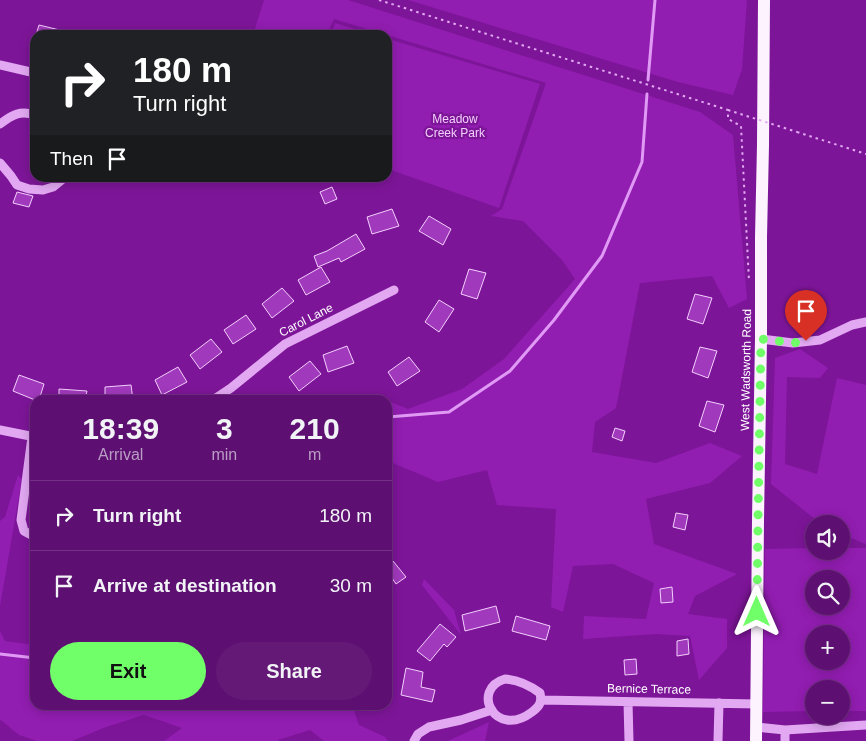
<!DOCTYPE html>
<meta charset="utf-8">
<style>
:root{--surface:#5e1072;--page:#641977;--text:#f1f3f6;--muted:#b99dc4;--line:#733084;--accent:#71ff69}
body{margin:0;font-family:Helvetica,sans-serif;background:var(--page);color:var(--text);height:100vh;display:flex;flex-direction:column;font-size:19px;white-space:nowrap}
*{box-sizing:border-box;margin:0}
p{font-size:16px;color:var(--muted)}
.icon{flex:none;width:28px;height:28px;fill:none;stroke:currentColor;stroke-width:2;stroke-linecap:round;stroke-linejoin:round}
.map{position:relative;flex:1;overflow:hidden}
.side{position:absolute;left:30px;top:395px;width:362px;height:315px;display:flex;flex-direction:column;background:var(--surface);border-radius:15px;box-shadow:0 2px 12px #0003,0 0 0 1px var(--line)}
.side>*{flex:none}
.banner{position:absolute;left:30px;top:30px;width:362px;height:152px;border-radius:15px;box-shadow:0 2px 12px #0003,0 0 0 1px var(--line);background:#202124;color:#fff;overflow:hidden}
.tools{position:absolute;left:805px;top:515px;display:grid;gap:10px}
.tools a{display:grid;place-items:center;width:45px;height:45px;border-radius:50%;background:var(--surface);box-shadow:0 2px 12px #0003,0 0 0 1px var(--line);font-size:25px}
.pin{position:absolute;display:grid;place-items:center;width:42px;height:42px;color:#fff;margin:-51px -21px;border-radius:50% 50% 50% 0;rotate:-45deg;box-shadow:0 0 5px #0007}
.pin .icon{rotate:45deg}
.me{position:absolute;width:55px;margin:-28px;rotate:0deg;stroke-linejoin:round;filter:drop-shadow(0 0 4px #0008)}
.turn{display:flex;align-items:center;gap:18px;height:105px;padding:0 20px;font-size:22px}
.turn .icon{width:65px;height:65px;stroke-width:2.5}
.turn b{display:block;font-size:35px;line-height:42px}
.then{display:flex;align-items:center;height:48px;padding:0 20px;background:#0003;gap:10px;font-size:19px}
.eta{display:flex;justify-content:space-evenly;align-items:center;height:85px;text-align:center}
.eta b{font-size:30px;font-weight:600;line-height:35px}
.cta{display:flex;gap:10px;margin-top:auto;padding:10px 20px}
.cta a{flex:1;height:58px;border-radius:30px;background:var(--accent);color:#111;font-size:20px;font-weight:600;line-height:58px;text-align:center}
.cta a+a{background:var(--page);color:var(--text)}
ul{padding:0;list-style:none}
li{display:flex;align-items:center;gap:15px;height:70px;padding:0 20px;border-top:1px solid var(--line)}
li div{flex:1}
li b{display:block;font-size:19px}
li em{font-style:normal}
.map>svg:first-child{display:block}
.green{fill:#921db1;fill-rule:evenodd}
.lines{fill:none;stroke-linecap:round;stroke-linejoin:round}
.stream{stroke:#e09af5;stroke-width:3}
.building{fill:#a139bd;stroke:#f3cffc}
.path{stroke:#e2a8f2;stroke-width:2;stroke-dasharray:2.5 4;stroke-linecap:butt}
.minor{stroke:#e2a8f2;stroke-width:9}
.major{stroke:#fdf3ff;stroke-width:12}
.path-bridge{stroke:#e2a8f2;stroke-width:2;stroke-dasharray:2.5 4;stroke-linecap:butt}
.route{stroke:#71ff69;stroke-width:9;stroke-dasharray:0 16.2}
.labels{text-anchor:middle;dominant-baseline:central;stroke-width:4.5;stroke-linejoin:round;paint-order:stroke}
.park-label{font-size:12px;fill:#f3cffc;stroke:#7d1598}
.street-label{font-size:12px;fill:#fff;stroke:#7d1598}
</style>
<div class="map">
<svg width="866" height="741" viewBox="0 0 866 741">
<rect width="100%" height="100%" fill="#7d1598"/>
<path class="green" d="M 264,0 L 348,0 L 700,112 L 733,135 L 747,299 L 729,308 L 712,276 L 640,283 L 616,408 L 595,422 L 592,452 L 656,463 L 710,443 L 742,456 L 710,483 L 646,499 L 654,544 L 737,574 L 695,596 L 688,614 L 727,619 L 727,648 L 699,680 L 690,636 L 656,634 L 583,639 L 584,616 L 646,619 L 654,583 L 613,564 L 573,566 L 563,612 L 551,607 L 556,509 L 497,505 L 487,470 L 438,482 L 388,461 L 388,401 L 408,409 L 462,389 L 504,359 L 575,279 L 562,260 L 523,221 L 491,216 L 502,209 L 546,83 L 334,19 L 327,35 L 253,35 Z
M 408,0 L 747,0 L 742,69 L 733,95 L 678,82 Z
M 335,23 L 374,35 L 331,35 Z
M 388,39 L 540,84 L 499,208 L 388,169 Z
M 800,349 L 828,368 L 820,378 L 787,377 L 785,464 L 817,474 L 837,378 L 866,385 L 866,544 L 841,534 L 841,524 L 821,524 L 771,484 L 775,358 Z
M 18,475 L 22,479 L 0,606 L 0,521 L 5,517 Z
M 814,548 L 814,551 L 841,551 L 841,548 L 866,548 L 866,711 L 841,711 L 841,689 L 814,689 L 814,711 L 763,712 L 765,549 ZM 814,579 L 841,579 L 841,606 L 814,606 ZM 814,634 L 841,634 L 841,661 L 814,661 Z
M 424,579 L 454,610 L 461,635 L 422,585 Z
M 0,631 L 5,641 L 35,645 L 35,705 L 352,705 L 359,725 L 385,737 L 388,741 L 324,741 L 310,730 L 278,740 L 278,741 L 164,741 L 182,728 L 144,715 L 106,727 L 72,741 L 37,741 L 19,735 L 2,721 L 0,720 Z
M 489,722 L 485,741 L 448,741 Z"/>
<g class="lines">
<path class="stream" d="M 648,80 L 655,0
M 388,417 L 449,412 L 510,371 L 554,320 L 602,256 L 642,162 L 647,94
M 0,654 L 35,658"/>
</g>
<path class="building" d="M 39,25 L 68,32 L 68,35 L 36,35 Z
M 332,187 L 337,199 L 325,204 L 320,192 Z
M 17,192 L 33,196 L 29,207 L 13,203 Z
M 392,209 L 399,226 L 372,234 L 367,217 Z
M 429,216 L 451,229 L 443,245 L 419,231 Z
M 356,234 L 365,249 L 341,262 L 339,258 L 318,267 L 314,256 L 327,251 Z
M 321,267 L 330,282 L 306,295 L 298,280 Z
M 469,269 L 486,273 L 477,299 L 461,294 Z
M 282,288 L 294,301 L 272,318 L 262,304 Z
M 695,294 L 712,298 L 703,324 L 687,319 Z
M 439,300 L 454,309 L 439,332 L 425,322 Z
M 246,315 L 256,329 L 233,344 L 224,330 Z
M 211,339 L 222,352 L 200,369 L 190,355 Z
M 347,346 L 354,363 L 328,372 L 323,355 Z
M 700,347 L 717,351 L 708,378 L 692,372 Z
M 409,357 L 420,371 L 397,386 L 388,372 Z
M 310,361 L 321,374 L 299,391 L 289,377 Z
M 178,367 L 187,382 L 162,395 L 155,380 Z
M 19,375 L 44,384 L 39,400 L 35,400 L 13,391 Z
M 131,385 L 133,400 L 105,400 L 105,387 Z
M 59,389 L 87,391 L 85,400 L 59,400 Z
M 707,401 L 724,405 L 715,432 L 699,426 Z
M 615,428 L 625,431 L 622,441 L 612,437 Z
M 676,513 L 688,515 L 685,530 L 673,527 Z
M 393,561 L 406,577 L 396,584 L 388,572 L 388,566 Z
M 672,587 L 673,602 L 661,603 L 660,589 Z
M 496,606 L 500,622 L 465,631 L 462,615 Z
M 516,616 L 550,626 L 546,640 L 512,631 Z
M 440,624 L 456,637 L 447,647 L 444,644 L 430,661 L 417,651 Z
M 688,639 L 689,654 L 677,656 L 677,641 Z
M 636,659 L 637,674 L 625,675 L 624,660 Z
M 406,668 L 423,672 L 421,687 L 435,690 L 432,702 L 401,695 Z"/>
<g class="lines">
<path class="path" d="M 379,0 L 728,110 L 728,119 L 741,126 L 749,281
M 797,132 L 866,154"/>
<path class="minor" d="M 0,65 L 35,73
M 0,124 C 12,115 20,110 35,115
M 0,163 L 11,176 L 17,185 L 29,189 L 43,190 L 53,187 L 64,178
M 761,339 L 793,343 L 820,340 L 852,325 L 866,322
M 213,400 L 231,388 L 285,344 L 394,290
M 0,430 L 35,437
M 32,437 L 21,520 L 24,531 L 35,537
M 505,679 C 519,680 529,685 540,693 C 542,702 540,706 532,712 C 495,740 470,689 505,679 Z
M 542,700 L 757,704
M 628,702 L 629,741
M 756,727 L 785,730 L 866,725
M 785,730 L 785,741
M 414,741 L 418,734 L 429,727 L 461,720 L 492,710
M 718,741 L 719,703"/>
<path class="major" d="M 756,741 L 758,520 L 761,339 L 761,237 L 763,145 L 764,0"/>
<path class="path-bridge" d="M 728,110 L 797,132"/>
</g>
<g class="lines">
<path class="route" d="M 757,612 L 758,520 L 761,339 L 793,343 L 806,341"/>
</g>
<g class="labels">
<g class="park-label">
<text x="455" y="119">Meadow<tspan x="455" dy="14">Creek Park</tspan></text>
</g>
<g class="street-label">
<text transform="translate(306 320) rotate(-27)">Carol Lane</text>
<text transform="translate(746 370) rotate(-89)">West Wadsworth Road</text>
<text transform="translate(649 689) rotate(1)">Bernice Terrace</text>
</g>
</g>
</svg>
<div class="tools">
<a><svg class="icon" aria-label="sound" viewBox="0 0 24 24"><path d="M4 9h4l5-4v14l-5-4H4zM17 9q2 3 0 6"/></svg></a>
<a><svg class="icon" aria-label="search" viewBox="0 0 24 24"><circle cx="10" cy="10" r="6"/><path d="M15 15l6 6"/></svg></a>
<a>+</a>
<a>−</a>
</div>
<div class="pin" style="left:806px;top:341px;background:#d93025"><svg class="icon" aria-label="arrive" viewBox="0 0 24 24"><path d="M6 21V4h12l-3 4 3 4H6"/></svg></div>
<svg class="me" style="left:757px;top:612px" viewBox="-20 -20 40 40"><path d="M0-17L14 15 0 8-14 15z" fill="#71ff69" stroke="#fff" stroke-width="4"/></svg>
<div class="banner">
<div class="turn"><svg class="icon" aria-label="right" viewBox="0 0 24 24"><path d="M7 20v-9h11M14 6l5 5-5 5"/></svg><div><b>180 m</b>Turn right</div></div>
<div class="then">Then<svg class="icon" aria-label="arrive" viewBox="0 0 24 24"><path d="M6 21V4h12l-3 4 3 4H6"/></svg></div>
</div>
<section class="side">
<div class="eta">
<div><b>18:39</b><p>Arrival</p></div>
<div><b>3</b><p>min</p></div>
<div><b>210</b><p>m</p></div>
</div>
<ul>
<li><svg class="icon" aria-label="right" viewBox="0 0 24 24"><path d="M7 20v-9h11M14 6l5 5-5 5"/></svg><div><b>Turn right</b></div><em>180 m</em></li>
<li><svg class="icon" aria-label="arrive" viewBox="0 0 24 24"><path d="M6 21V4h12l-3 4 3 4H6"/></svg><div><b>Arrive at destination</b></div><em>30 m</em></li>
</ul>
<div class="cta"><a>Exit</a><a>Share</a></div>
</section>
</div>
